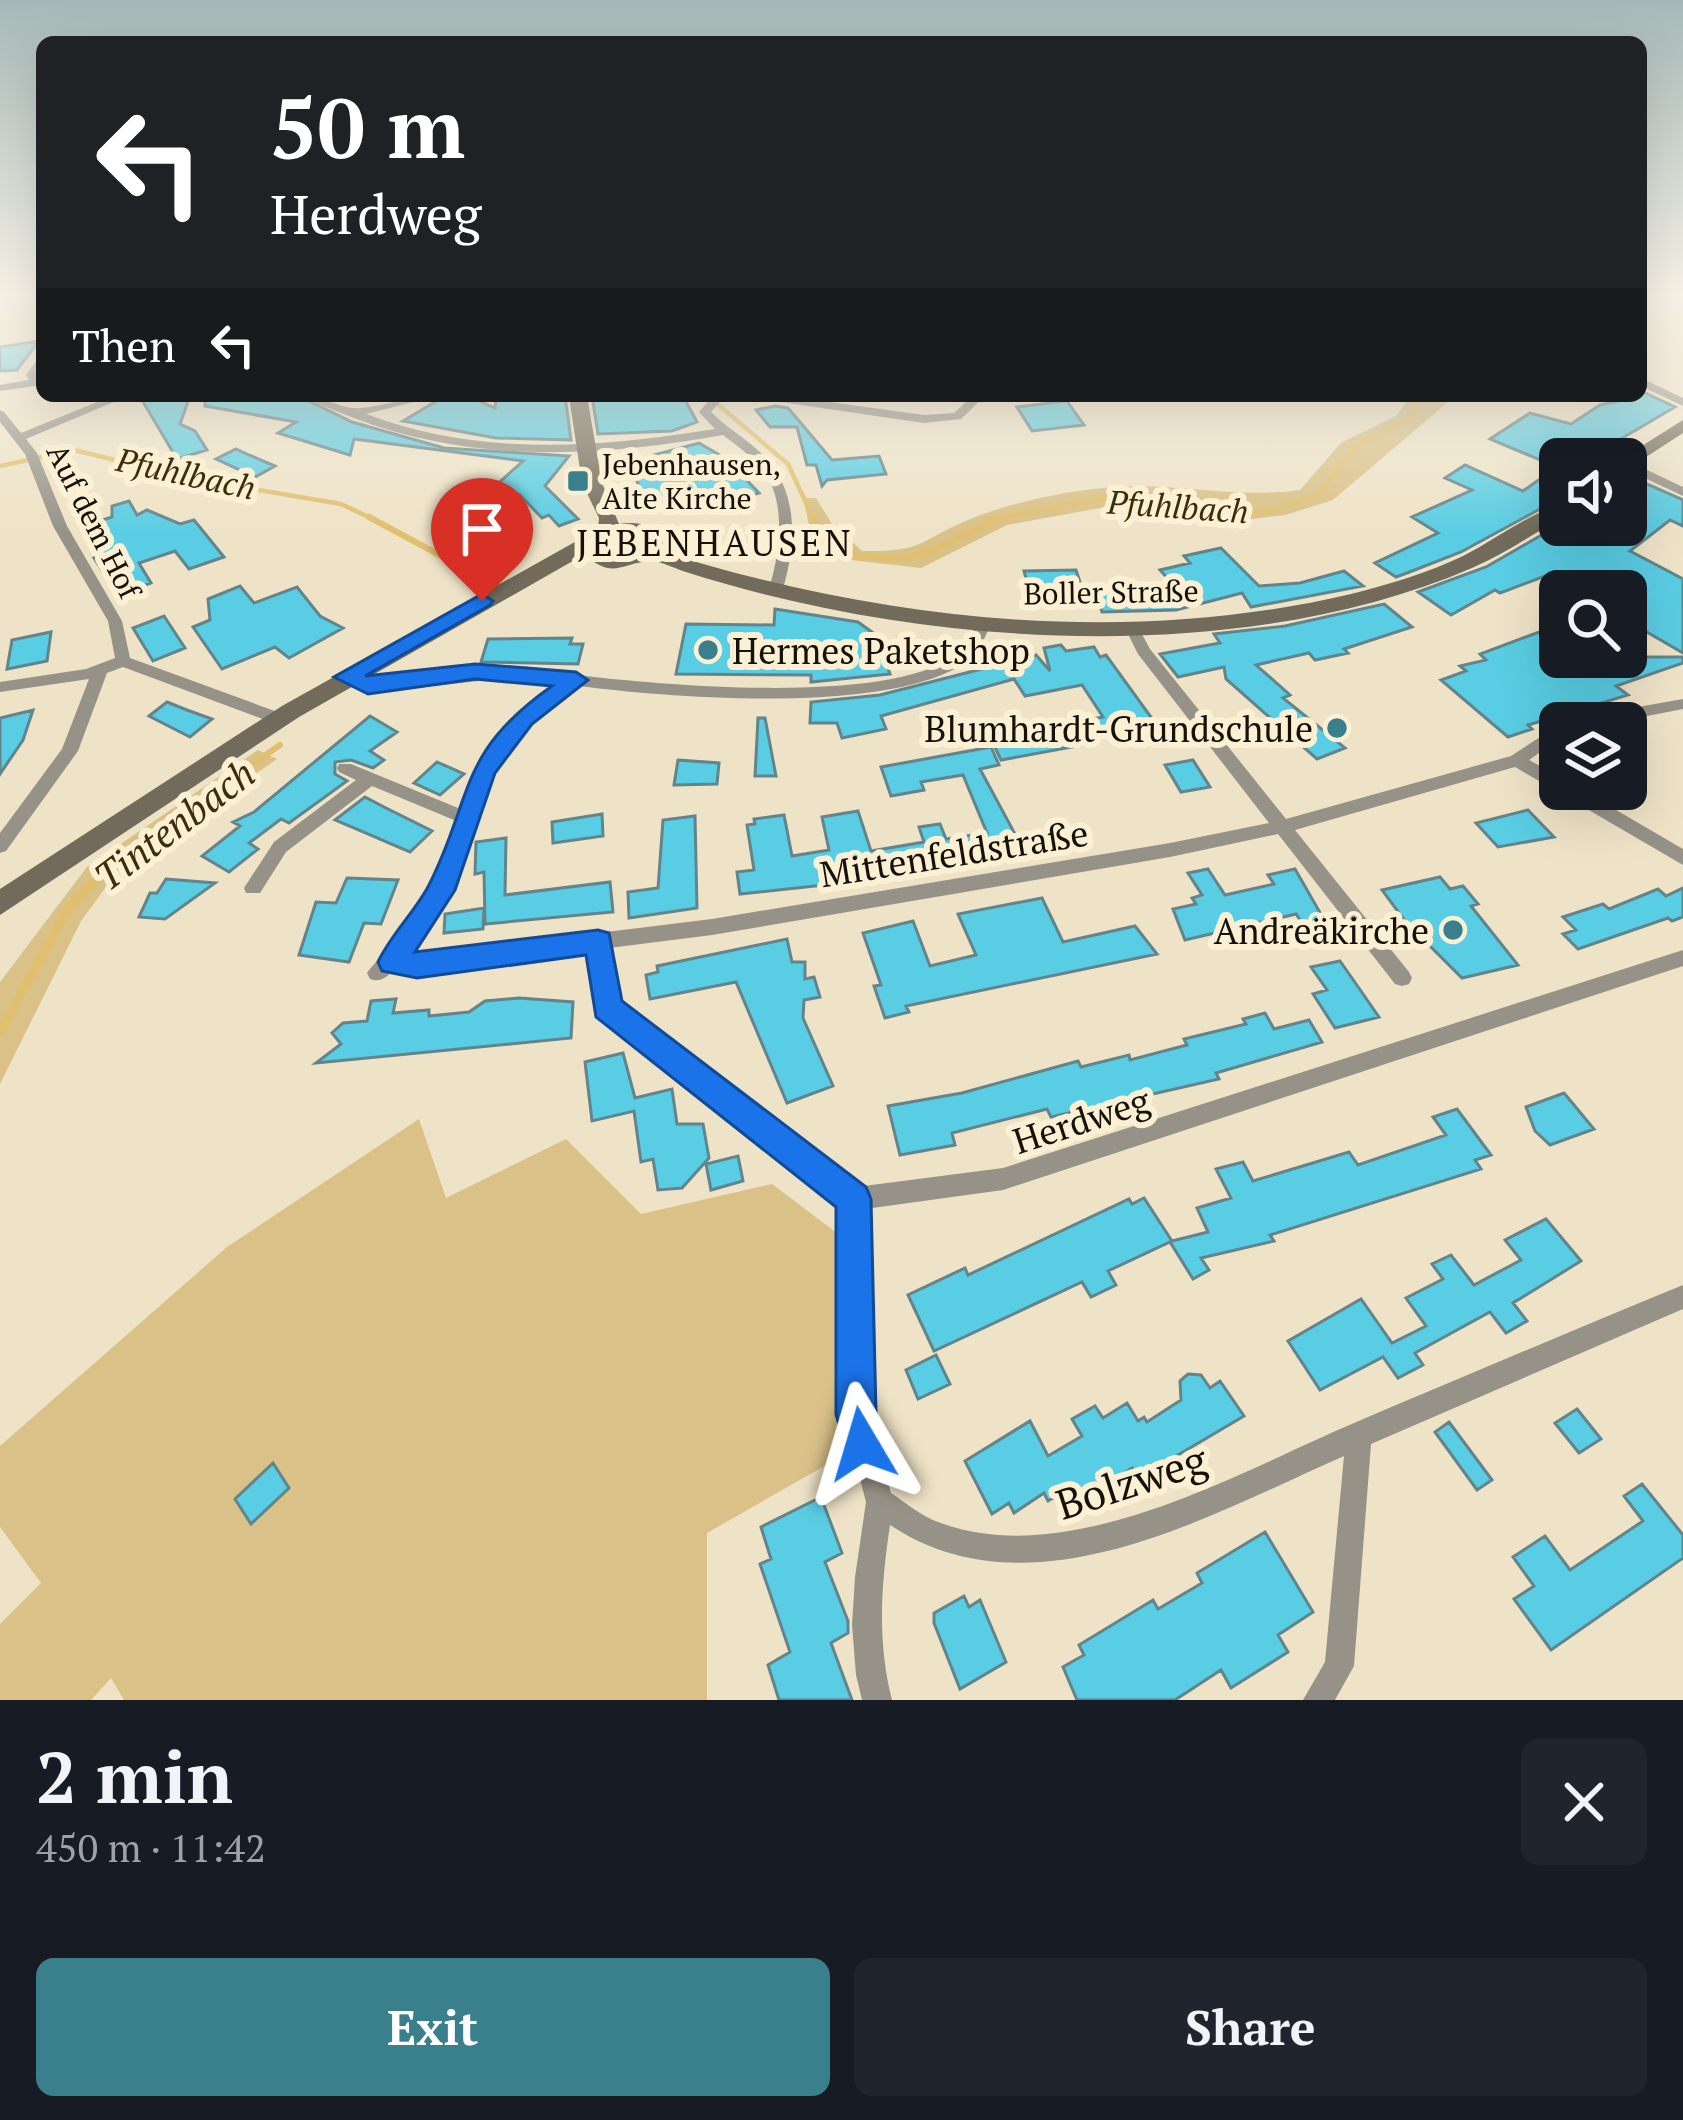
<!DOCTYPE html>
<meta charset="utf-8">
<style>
:root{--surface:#171b24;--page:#20242c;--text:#f1f3f6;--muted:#9ea1a6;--accent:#397f8c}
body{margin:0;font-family:"PT Serif",serif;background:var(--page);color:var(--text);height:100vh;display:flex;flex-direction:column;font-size:45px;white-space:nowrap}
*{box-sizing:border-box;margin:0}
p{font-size:39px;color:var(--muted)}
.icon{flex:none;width:66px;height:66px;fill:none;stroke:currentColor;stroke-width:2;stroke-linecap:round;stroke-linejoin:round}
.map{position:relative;height:1700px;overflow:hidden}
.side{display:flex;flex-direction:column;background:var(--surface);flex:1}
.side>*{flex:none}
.banner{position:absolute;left:36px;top:36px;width:1611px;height:366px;border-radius:18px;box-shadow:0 12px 48px #0002;background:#202124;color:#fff;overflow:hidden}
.buttons{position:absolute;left:1539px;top:438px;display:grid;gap:24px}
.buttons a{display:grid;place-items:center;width:108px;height:108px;border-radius:18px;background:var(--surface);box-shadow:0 12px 48px #0002;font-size:60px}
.pin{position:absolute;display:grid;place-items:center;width:102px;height:102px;color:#fff;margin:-123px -51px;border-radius:50% 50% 50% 0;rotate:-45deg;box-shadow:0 0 12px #0007}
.pin .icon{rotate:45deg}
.me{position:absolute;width:132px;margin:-66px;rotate:353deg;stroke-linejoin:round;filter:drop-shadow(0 0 9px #0008)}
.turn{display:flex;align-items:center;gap:42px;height:252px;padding:0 36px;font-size:54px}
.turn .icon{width:156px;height:156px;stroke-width:2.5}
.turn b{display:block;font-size:84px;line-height:102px}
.then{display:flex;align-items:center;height:114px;padding:0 36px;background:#0003;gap:24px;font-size:45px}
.round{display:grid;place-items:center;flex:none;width:126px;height:126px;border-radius:18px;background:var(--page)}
.summary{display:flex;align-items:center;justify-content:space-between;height:204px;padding:0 36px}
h1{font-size:72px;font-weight:600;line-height:90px}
.primary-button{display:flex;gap:24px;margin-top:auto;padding:24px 36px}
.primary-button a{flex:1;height:138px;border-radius:18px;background:var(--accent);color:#fff;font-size:48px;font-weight:600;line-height:138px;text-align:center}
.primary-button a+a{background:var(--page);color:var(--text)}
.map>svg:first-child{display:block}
.green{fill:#d9c187}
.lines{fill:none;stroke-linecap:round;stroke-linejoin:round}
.stream-far2{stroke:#e0bf6e;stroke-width:4.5}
.stream-far1{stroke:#e0bf6e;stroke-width:6}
.stream{stroke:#e0bf6e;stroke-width:9}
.building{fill:#59cde3;stroke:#63848b;stroke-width:3}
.street{fill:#979287;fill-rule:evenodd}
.secondary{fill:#726b5b;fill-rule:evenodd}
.route{fill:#1a73e8;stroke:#114b97;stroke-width:3}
.poi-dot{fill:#397f8c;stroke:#fcf0d4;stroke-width:4.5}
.labels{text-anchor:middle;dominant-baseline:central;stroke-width:12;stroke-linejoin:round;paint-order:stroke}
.far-poi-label{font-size:30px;fill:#161209;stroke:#fcf0d4;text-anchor:start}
.far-street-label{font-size:30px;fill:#161209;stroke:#fcf0d4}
.far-water-label{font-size:33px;font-style:italic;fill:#3b2e09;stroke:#fcf0d4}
.far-quarter-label{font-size:36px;letter-spacing:3px;fill:#161209;stroke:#fcf0d4}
.poi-label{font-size:36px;fill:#161209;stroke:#fcf0d4;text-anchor:end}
.street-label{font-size:36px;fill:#161209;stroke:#fcf0d4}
.water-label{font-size:39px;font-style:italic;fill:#3b2e09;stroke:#fcf0d4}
.near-street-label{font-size:42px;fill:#161209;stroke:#fcf0d4}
</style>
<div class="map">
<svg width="1683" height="1700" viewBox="0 0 1683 1700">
<rect width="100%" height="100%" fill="#eee3c7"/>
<path class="green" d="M 1411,396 L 1455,396 L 1333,500 L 1285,515 L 1252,519 L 1122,504 L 1007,525 L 921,568 L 816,556 L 803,498 L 816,498 L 832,524 L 862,551 C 928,552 918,540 973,518 C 1016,501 1070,490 1116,487 C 1178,483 1237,499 1300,490 L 1341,443 L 1396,416 Z
M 258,750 L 277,759 L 120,868 L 81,921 L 0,1084 L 0,982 L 87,867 Z
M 419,1119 L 446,1198 L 566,1139 L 641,1214 L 772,1184 L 854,1246 L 863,1444 L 707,1533 L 707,1700 L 124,1700 L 111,1678 L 91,1700 L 0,1700 L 0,1624 L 41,1583 L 0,1527 L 0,1446 L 227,1247 Z"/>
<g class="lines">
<path class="stream-far2" d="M 708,396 L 788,464 L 814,520
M 0,466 L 74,450 L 193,479 L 341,504 L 375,520
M 986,520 L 1122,495 L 1217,511 L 1269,512 L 1319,494 L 1354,448 L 1407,420 L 1422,396"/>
<path class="stream-far1" d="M 369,517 L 497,586
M 812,517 L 822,537 L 847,552
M 756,548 L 902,559 L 932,551 L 1001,517
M 183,812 L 280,745"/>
<path class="stream" d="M 0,1032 L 66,912 L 114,859 L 187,809"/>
</g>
<path class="building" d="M 39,341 L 17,370 L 0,371 L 0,347 Z
M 1641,391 L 1675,407 L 1595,454 L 1577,446 L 1560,457 L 1560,497 L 1551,503 L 1461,552 L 1407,573 L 1396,577 L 1375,563 L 1438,533 L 1412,517 L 1472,490 L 1445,478 L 1465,465 L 1523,491 L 1557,467 L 1490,439 L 1530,413 L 1571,424 L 1600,405 L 1641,396 Z
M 155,396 L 190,396 L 180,424 L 195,431 L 207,450 L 177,459 L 142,400 Z
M 206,396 L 299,396 L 352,422 L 444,448 L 569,456 L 545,486 L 578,519 L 559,526 L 549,515 L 542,518 L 519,494 L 493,488 L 523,461 L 354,439 L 350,455 L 278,433 L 296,422 L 205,406 Z
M 445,396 L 468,396 L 495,408 L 496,396 L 565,396 L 571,440 L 496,438 L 403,421 Z
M 592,396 L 683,396 L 697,422 L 672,431 L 598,434 Z
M 1067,401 L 1084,425 L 1032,431 L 1017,407 Z
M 775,406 L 788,408 L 832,460 L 879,456 L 886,474 L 827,480 L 822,486 L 816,465 L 807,465 L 797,427 L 770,427 L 756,410 Z
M 699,443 L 747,471 L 740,473 L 759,493 L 733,501 L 724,492 L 671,509 L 664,501 L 655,504 L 638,484 L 631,461 Z
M 236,449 L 249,455 L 275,466 L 255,477 L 216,459 Z
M 1638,480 L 1683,500 L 1683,526 L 1670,520 L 1630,551 L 1683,579 L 1683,653 L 1626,620 L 1626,591 L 1576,591 L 1548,575 L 1500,593 L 1495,590 L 1451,615 L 1418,592 L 1486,567 L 1559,525 L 1626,525 L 1626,486 Z
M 129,501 L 137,515 L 147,510 L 180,524 L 194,520 L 224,557 L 189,569 L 175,551 L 139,563 L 151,583 L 118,595 L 94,558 L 101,556 L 84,526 L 112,517 L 112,506 Z
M 1221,548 L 1259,586 L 1300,583 L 1344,571 L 1363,586 L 1251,607 L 1242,593 L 1176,610 L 1102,612 L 1096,592 L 1178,590 L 1160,570 L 1190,563 L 1184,556 Z
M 1076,570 L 1082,588 L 1029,590 L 1024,571 Z
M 240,586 L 254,603 L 297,587 L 320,616 L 343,628 L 289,658 L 275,647 L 222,669 L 193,627 L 210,620 L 208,599 Z
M 1384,604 L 1412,627 L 1344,649 L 1348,653 L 1315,660 L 1309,653 L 1256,665 L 1290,695 L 1283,698 L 1345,748 L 1317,759 L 1226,679 L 1224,667 L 1178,677 L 1160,654 L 1220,643 L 1214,634 L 1285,626 Z
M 775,609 L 858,622 L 876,635 L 890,674 L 811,682 L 811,675 L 676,674 L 686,624 L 774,625 Z
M 164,616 L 185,648 L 153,661 L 133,628 Z
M 1542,631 L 1560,645 L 1560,657 L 1683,657 L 1683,663 L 1616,686 L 1628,695 L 1528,725 L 1532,729 L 1508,737 L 1441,680 L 1466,671 L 1460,666 L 1486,660 L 1480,654 Z
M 51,632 L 47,661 L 7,669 L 12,640 Z
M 572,638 L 570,644 L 583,644 L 578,664 L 481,662 L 488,639 Z
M 1061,645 L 1066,651 L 1094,647 L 1100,657 L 1106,655 L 1156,724 L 1085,740 L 1088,744 L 1001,760 L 991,739 L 1103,717 L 1082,685 L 1025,696 L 1014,679 L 881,716 L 886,729 L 842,738 L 837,723 L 810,723 L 811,702 L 880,695 L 1036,655 L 1050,671 L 1044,648 Z
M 167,702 L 187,710 L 212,719 L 190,737 L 149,716 Z
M 33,710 L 23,740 L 0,774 L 0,718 Z
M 370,716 L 397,732 L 370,751 L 384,760 L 373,768 L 351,760 L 335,762 L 335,774 L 347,781 L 289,823 L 281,819 L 249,843 L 258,849 L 229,872 L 202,856 L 240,826 L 233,822 L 254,812 Z
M 758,718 L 765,718 L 776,776 L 755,776 Z
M 991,747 L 999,765 L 980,769 L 1022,847 L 863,871 L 865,878 L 824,885 L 740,894 L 737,872 L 754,870 L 747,825 L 755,824 L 754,819 L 784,815 L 792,856 L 829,850 L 822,817 L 858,811 L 871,851 L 924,842 L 919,827 L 940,824 L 946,839 L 987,833 L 963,775 L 921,782 L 924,790 L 891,796 L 881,767 Z
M 678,760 L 719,763 L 717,784 L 674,785 Z
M 1193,760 L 1210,787 L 1181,792 L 1165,765 Z
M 437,762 L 464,774 L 440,795 L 414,783 Z
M 365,797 L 386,808 L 432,831 L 410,852 L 335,820 Z
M 1528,810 L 1554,837 L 1498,847 L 1476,823 Z
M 602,814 L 603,836 L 553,843 L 552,822 Z
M 695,816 L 697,908 L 629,918 L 628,892 L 658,888 L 663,820 Z
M 506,838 L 505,895 L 610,882 L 613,912 L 485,924 L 484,872 L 475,874 L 476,842 Z
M 1208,869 L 1225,895 L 1274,884 L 1268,875 L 1295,869 L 1334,937 L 1315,942 L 1296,914 L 1185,940 L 1173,909 L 1196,904 L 1192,898 L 1202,895 L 1188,873 Z
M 1440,877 L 1450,889 L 1463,886 L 1478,904 L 1471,906 L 1518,965 L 1462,978 L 1405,921 L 1382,890 Z
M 347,878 L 398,880 L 381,924 L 364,923 L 349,962 L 299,955 L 316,902 L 336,903 Z
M 166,879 L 215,883 L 165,919 L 139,917 L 150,893 L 157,893 Z
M 1683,888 L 1683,917 L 1672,921 L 1668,918 L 1578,949 L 1563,934 L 1576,930 L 1563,917 L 1603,904 L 1609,909 L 1658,889 L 1666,896 Z
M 1042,898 L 1063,942 L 1135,926 L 1157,954 L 906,1006 L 909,1012 L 885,1018 L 874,986 L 881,985 L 863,933 L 913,921 L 930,966 L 976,955 L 958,914 Z
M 484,908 L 483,929 L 444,933 L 445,914 Z
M 787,939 L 792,962 L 805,962 L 805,979 L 814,977 L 820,997 L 804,1000 L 803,1018 L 833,1086 L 787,1103 L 736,982 L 650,999 L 646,975 L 658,972 L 657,966 Z
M 1340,961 L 1354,981 L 1379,1017 L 1335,1028 L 1313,994 L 1327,990 L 1311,967 Z
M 519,998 L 573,1002 L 571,1038 L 316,1063 L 341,1044 L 332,1033 L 343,1023 L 367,1021 L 371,1001 L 396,999 L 393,1013 L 429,1010 L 429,1016 L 469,1012 L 485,1001 Z
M 1265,1013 L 1274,1029 L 1309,1020 L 1322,1042 L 1216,1073 L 1219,1079 L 1051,1117 L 1047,1109 L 952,1133 L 955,1145 L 900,1155 L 888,1106 L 962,1093 L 1078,1061 L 1081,1067 L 1129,1055 L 1130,1060 L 1187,1045 L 1184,1039 L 1246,1024 L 1243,1019 Z
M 623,1053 L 635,1098 L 672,1089 L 677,1124 L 703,1124 L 709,1158 L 682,1188 L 658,1190 L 653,1159 L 641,1162 L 634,1111 L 592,1121 L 585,1062 Z
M 1564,1093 L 1594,1129 L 1550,1145 L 1535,1131 L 1526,1107 Z
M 1457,1109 L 1491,1155 L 1475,1160 L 1481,1169 L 1270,1235 L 1274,1241 L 1201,1258 L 1209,1270 L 1193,1279 L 1170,1242 L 1108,1271 L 1116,1285 L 1091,1297 L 1082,1282 L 934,1351 L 908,1295 L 965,1268 L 968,1275 L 1129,1199 L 1132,1204 L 1144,1198 L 1172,1241 L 1208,1232 L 1197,1208 L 1231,1198 L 1216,1169 L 1243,1162 L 1253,1181 L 1349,1152 L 1358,1165 L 1446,1135 L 1433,1117 Z
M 738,1156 L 743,1181 L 711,1190 L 706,1164 Z
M 1546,1219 L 1581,1261 L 1513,1303 L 1527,1321 L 1506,1333 L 1490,1312 L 1415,1353 L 1423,1365 L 1398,1378 L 1383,1357 L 1320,1390 L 1288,1341 L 1361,1299 L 1392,1343 L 1426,1326 L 1406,1298 L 1443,1279 L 1432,1264 L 1451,1255 L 1474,1285 L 1521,1260 L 1505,1240 Z
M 936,1355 L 950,1384 L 918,1399 L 906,1370 Z
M 1188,1374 L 1201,1375 L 1210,1388 L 1220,1381 L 1244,1416 L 1139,1478 L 1132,1468 L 1099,1489 L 1103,1497 L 1079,1512 L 1067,1490 L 1048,1501 L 1044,1493 L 1014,1513 L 1009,1503 L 992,1514 L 965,1461 L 1030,1421 L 1048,1456 L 1082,1436 L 1072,1419 L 1095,1406 L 1103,1418 L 1127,1403 L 1138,1421 L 1144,1417 L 1147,1422 L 1181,1400 L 1180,1381 Z
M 1577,1409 L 1601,1439 L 1579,1453 L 1555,1423 Z
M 1449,1422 L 1492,1480 L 1477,1490 L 1435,1432 Z
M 273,1463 L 289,1488 L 251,1524 L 235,1499 Z
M 1642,1484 L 1683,1535 L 1683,1558 L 1551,1650 L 1514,1599 L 1534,1586 L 1513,1557 L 1545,1536 L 1570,1570 L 1643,1521 L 1624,1496 Z
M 821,1497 L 842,1553 L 825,1562 L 848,1621 L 848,1633 L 831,1643 L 852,1700 L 779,1700 L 768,1665 L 790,1652 L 760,1564 L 771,1559 L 761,1527 Z
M 1265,1532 L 1313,1612 L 1278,1635 L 1288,1652 L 1231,1688 L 1221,1670 L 1175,1700 L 1077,1700 L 1063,1667 L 1084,1655 L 1079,1645 L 1153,1600 L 1158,1609 L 1202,1583 L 1197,1573 Z
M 964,1596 L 969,1607 L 980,1600 L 1006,1662 L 960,1689 L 934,1623 L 934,1613 Z"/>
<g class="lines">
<path class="street" d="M 42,357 L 42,368 L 38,375 L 42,379 L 42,385 L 0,391 L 0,385 L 29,380 L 26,375 L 38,358 Z
M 1641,378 L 1683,398 L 1683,406 L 1641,386 Z
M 112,396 L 128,396 L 26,439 L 37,453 L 67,526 L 122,621 L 130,658 L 283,714 L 285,718 L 283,722 L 271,722 L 123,667 L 107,673 L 78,751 L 6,851 L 0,853 L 0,833 L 62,749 L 89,679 L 0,692 L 0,682 L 86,669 L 115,658 L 108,621 L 53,526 L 25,454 L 0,422 L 0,410 L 4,412 L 21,433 Z
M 303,396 C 324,396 342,410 360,408 C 386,406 410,396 437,396 L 366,414 C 480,457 597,448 715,429 L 699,412 L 713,396 L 725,396 L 711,412 C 727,428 747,439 763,455 C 800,491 796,547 782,592 L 775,596 L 768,592 C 780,554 788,501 761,467 C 750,455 736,445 723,435 C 598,457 474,464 354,418 C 337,411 318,405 303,396 Z
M 755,396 L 786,396 L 924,415 L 954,413 L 972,396 L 985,396 L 961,419 L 924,423 L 761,399 Z
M 1626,460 L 1683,487 L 1683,496 L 1626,469 Z
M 984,617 L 991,622 C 985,640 977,656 960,666 C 879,714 672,698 579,686 C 548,707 517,730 496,761 C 485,780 479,802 472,821 C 456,868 440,915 409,956 L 712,919 L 1170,843 L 1269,823 L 1138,654 L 1125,628 L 1132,623 L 1137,625 L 1150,649 L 1286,819 L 1511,756 L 1560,724 L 1560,738 L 1529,760 L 1560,777 L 1560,789 L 1580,789 L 1683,849 L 1683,865 L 1515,767 L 1295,830 L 1409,972 L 1412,978 L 1409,984 L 1402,986 L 1395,984 L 1278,834 L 1170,857 L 712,935 L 609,948 L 617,1003 L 856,1187 L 1003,1168 L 1683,950 L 1683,966 L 1003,1190 L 865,1209 L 869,1414 L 891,1493 C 906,1503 921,1516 938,1522 C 1068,1572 1239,1472 1354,1423 C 1462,1377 1574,1330 1683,1285 L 1683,1309 L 1371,1444 L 1354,1666 L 1335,1700 L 1303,1700 L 1325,1662 L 1344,1456 C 1210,1515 1031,1619 890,1525 C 881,1585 877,1641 892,1700 L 862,1700 L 856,1675 L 852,1625 L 855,1577 L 866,1502 L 843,1414 L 842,1204 L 600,1013 L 590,951 L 417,973 L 394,970 C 386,977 381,983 370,979 L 367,973 C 378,957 395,946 407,930 C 431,898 441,857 454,820 L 372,786 L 286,852 L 260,893 L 246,893 L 244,888 L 274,842 L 356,780 L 339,772 L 337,768 L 339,764 L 351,764 L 458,808 C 479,752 513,716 561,682 C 487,668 414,702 341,681 L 338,677 L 341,673 C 361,672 382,679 403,678 C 446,676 488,664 531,667 C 552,669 573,675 594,677 C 676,686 887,704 954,656 C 967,646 972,633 979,619 Z
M 1683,699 L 1683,709 L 1611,723 L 1574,723 L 1582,717 Z"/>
<path class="secondary" d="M 569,396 L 587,396 L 602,483 L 619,524 C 640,521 653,524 664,543 L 659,551 C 881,620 1122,648 1351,594 C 1387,585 1430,572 1463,556 C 1495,540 1526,515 1560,505 L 1560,519 C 1531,535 1503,555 1472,568 C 1240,668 923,648 686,572 C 676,569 661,561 651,561 C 623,562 612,581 585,554 L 299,717 L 0,915 L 0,889 L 282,706 L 598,529 L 599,518 L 582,483 ZM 633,534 L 644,543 L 634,553 L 617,557 L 604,549 L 613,536 Z
M 1683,420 L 1683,433 L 1626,470 L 1626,459 L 1621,459 Z"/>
</g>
<linearGradient id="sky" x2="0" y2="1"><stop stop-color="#a5b8b7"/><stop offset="0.55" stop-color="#f7f2e6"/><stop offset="1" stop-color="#f7f2e6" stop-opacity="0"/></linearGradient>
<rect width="1683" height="534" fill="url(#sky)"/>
<path class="route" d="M 482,594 L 493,601 L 490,605 L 365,676 L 475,664 L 576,672 L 588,680 L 532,724 L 495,773 L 455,890 L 415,952 L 598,930 L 609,933 L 622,1001 L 866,1187 L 871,1199 L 876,1414 L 883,1444 L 877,1458 L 862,1464 L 848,1458 L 836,1414 L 836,1207 L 596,1017 L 586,955 L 417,978 L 382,971 L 378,962 C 391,934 415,912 429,885 C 475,794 456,754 552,686 L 475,679 L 368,694 L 334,677 Z"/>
<g class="poi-dot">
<rect x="566" y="469" width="24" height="24" rx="6"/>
<circle cx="708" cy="650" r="12"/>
<circle cx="1337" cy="728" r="12"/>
<circle cx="1453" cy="930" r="12"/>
</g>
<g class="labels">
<g class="far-poi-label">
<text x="602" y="464">Jebenhausen,<tspan x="602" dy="34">Alte Kirche</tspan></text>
</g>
<g class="far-street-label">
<text transform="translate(94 521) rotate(63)">Auf dem Hof</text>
<text transform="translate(1111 592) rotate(-1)">Boller Straße</text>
</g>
<g class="far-water-label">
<text transform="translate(186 473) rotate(12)">Pfuhlbach</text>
<text transform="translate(1178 506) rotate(4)">Pfuhlbach</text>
</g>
<g class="far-quarter-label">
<text x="715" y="542">JEBENHAUSEN</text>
</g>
<g class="poi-label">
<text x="732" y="650" text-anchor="start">Hermes Paketshop</text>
<text x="1313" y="728">Blumhardt-Grundschule</text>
<text x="1429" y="930">Andreäkirche</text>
</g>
<g class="street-label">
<text transform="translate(954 853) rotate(-9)">Mittenfeldstraße</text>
<text transform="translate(1081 1120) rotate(-18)">Herdweg</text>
</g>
<g class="water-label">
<text transform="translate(174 824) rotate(-37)">Tintenbach</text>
</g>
<g class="near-street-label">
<text transform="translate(1131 1481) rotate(-18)">Bolzweg</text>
</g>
</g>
</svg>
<div class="buttons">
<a><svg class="icon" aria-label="sound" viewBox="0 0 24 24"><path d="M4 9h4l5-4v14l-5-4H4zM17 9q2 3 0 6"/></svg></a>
<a><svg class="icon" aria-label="search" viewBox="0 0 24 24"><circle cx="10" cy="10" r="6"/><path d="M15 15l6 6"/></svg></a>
<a><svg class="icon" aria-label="layers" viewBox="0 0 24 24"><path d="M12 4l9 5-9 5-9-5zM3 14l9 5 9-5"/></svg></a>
</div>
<div class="pin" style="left:482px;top:601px;background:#d93025"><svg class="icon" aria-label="arrive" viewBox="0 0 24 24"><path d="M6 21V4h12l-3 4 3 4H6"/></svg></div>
<svg class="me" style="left:862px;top:1444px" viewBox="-20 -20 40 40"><path d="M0-17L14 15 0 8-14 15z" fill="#1a73e8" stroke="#fff" stroke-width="4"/></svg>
<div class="banner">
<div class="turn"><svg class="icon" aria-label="left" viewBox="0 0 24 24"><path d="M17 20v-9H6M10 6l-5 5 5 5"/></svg><div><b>50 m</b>Herdweg</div></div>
<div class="then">Then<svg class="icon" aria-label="left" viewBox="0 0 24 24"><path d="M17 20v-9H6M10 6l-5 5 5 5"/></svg></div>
</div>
</div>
<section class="side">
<div class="summary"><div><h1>2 min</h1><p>450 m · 11:42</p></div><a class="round"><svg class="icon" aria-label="close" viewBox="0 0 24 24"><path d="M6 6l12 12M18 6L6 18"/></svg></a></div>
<div class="primary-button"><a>Exit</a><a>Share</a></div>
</section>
